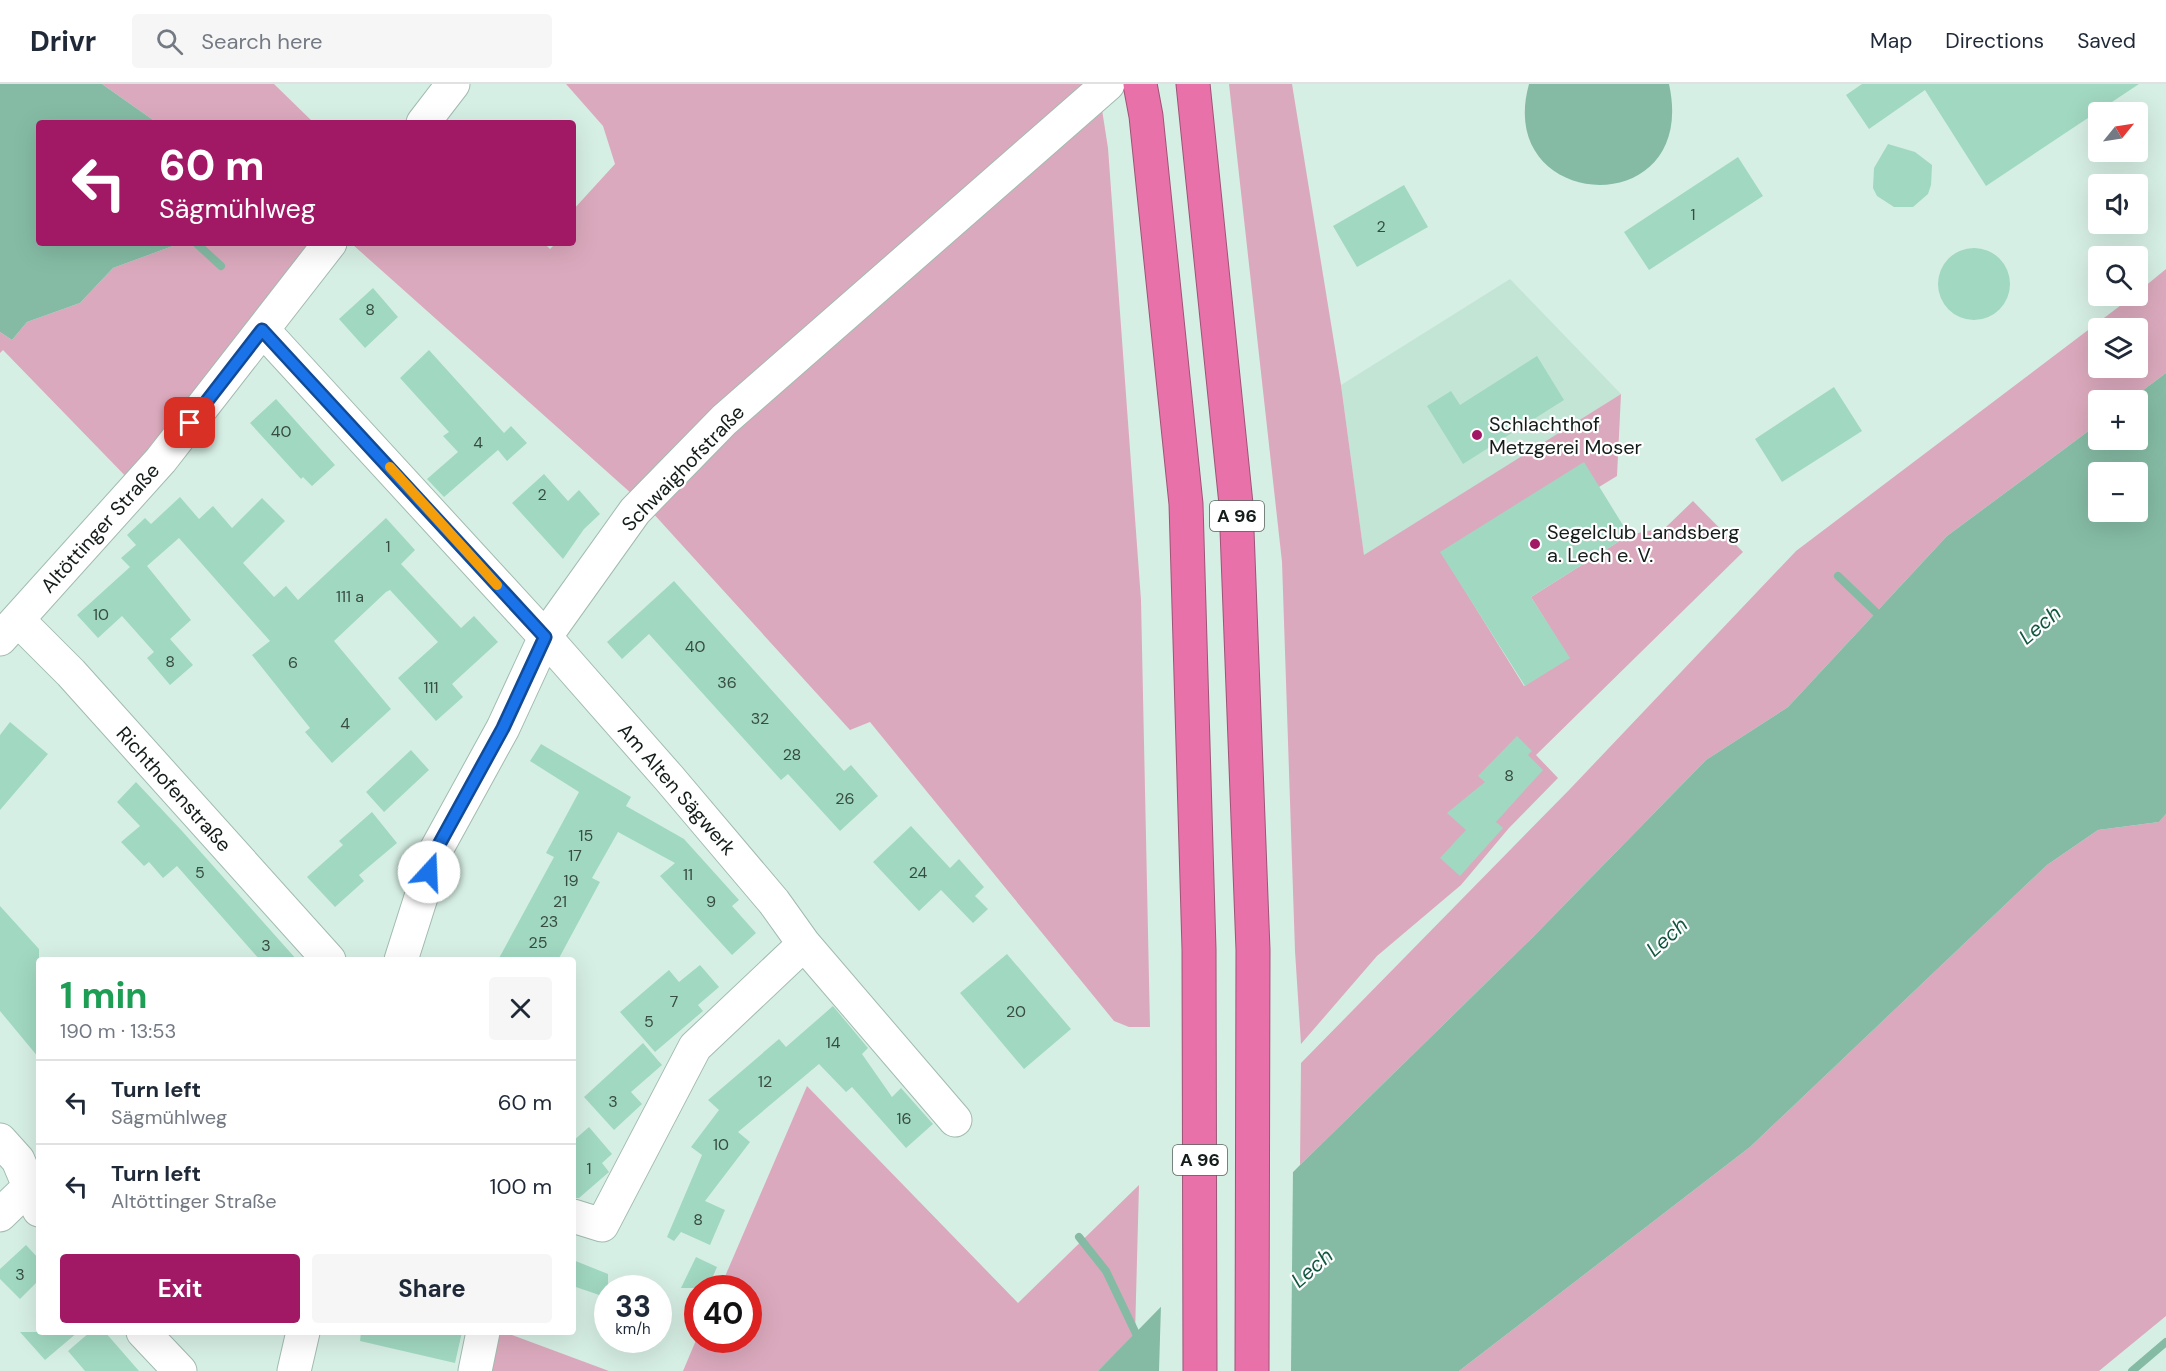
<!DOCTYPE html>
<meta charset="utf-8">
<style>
:root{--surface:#fff;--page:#f6f6f7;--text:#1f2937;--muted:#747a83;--line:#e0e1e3;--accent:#a11965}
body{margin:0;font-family:"DM Sans",sans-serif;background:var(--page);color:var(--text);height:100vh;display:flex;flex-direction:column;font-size:22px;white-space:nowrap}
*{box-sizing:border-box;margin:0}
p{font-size:20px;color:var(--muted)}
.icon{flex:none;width:33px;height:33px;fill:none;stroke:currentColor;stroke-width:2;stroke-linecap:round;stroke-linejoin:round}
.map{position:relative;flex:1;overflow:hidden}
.side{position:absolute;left:36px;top:873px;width:540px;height:378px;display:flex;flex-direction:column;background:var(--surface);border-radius:6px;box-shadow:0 6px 24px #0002}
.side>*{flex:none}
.guide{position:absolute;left:36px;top:36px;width:540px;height:126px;border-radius:6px;box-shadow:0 6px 24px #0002;background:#a11965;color:#fff;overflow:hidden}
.needle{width:39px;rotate:60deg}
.controls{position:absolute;left:2088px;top:18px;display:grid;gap:12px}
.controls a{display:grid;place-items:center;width:60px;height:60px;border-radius:6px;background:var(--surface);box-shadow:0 6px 24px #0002;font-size:30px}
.speed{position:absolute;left:594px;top:1191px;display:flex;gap:12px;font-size:30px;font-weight:700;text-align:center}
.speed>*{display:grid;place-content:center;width:78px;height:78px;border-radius:50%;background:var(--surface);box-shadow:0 6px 24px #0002;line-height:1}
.speed small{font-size:15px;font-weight:400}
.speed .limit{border:9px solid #d22;background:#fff;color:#111}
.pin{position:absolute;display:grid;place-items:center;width:51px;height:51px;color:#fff;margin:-26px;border-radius:12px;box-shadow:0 3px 9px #0006}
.me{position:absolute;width:66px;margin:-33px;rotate:20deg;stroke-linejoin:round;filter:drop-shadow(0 0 4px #0008)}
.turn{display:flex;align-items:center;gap:21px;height:126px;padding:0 24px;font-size:27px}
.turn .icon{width:78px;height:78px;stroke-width:2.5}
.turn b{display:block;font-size:42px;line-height:51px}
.round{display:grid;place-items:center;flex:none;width:63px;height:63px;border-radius:6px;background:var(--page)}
.summary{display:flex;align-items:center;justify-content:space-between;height:102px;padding:0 24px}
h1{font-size:36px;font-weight:700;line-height:45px;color:#1e9e55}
.cta{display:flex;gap:12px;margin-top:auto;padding:12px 24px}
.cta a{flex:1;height:69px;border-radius:6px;background:var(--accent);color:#fff;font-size:24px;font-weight:700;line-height:69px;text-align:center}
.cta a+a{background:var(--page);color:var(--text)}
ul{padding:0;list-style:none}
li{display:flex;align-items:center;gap:18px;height:84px;padding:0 24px;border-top:2px solid var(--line)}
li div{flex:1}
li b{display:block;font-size:22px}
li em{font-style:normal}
header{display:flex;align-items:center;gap:36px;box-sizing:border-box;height:84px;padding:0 30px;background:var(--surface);border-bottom:2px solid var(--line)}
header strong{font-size:28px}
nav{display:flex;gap:33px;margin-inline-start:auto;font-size:21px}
.search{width:420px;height:54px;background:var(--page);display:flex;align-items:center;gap:15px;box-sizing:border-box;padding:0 21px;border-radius:6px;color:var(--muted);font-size:22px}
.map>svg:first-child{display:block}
.built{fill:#c3e5d6}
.green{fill:#dba9bd;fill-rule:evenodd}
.water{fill:#85bba4;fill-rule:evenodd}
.pier{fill:#d6efe4}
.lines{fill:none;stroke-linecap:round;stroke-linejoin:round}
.stream{stroke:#85bba4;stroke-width:8}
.building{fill:#a1d8c1}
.minor-casing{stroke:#a2bbb0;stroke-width:35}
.highway-casing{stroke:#9e5477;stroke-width:35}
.minor{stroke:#fff;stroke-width:33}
.highway{stroke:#e971a9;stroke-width:33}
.route-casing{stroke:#114b97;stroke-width:15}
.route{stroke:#1a73e8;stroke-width:10}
.slow{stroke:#f59e0b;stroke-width:10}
.poi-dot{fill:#a11965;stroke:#fff;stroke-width:2}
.labels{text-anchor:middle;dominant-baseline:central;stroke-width:4.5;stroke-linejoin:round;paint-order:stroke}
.number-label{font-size:16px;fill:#374c43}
.shield{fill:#fff;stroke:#5a615e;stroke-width:1.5}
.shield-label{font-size:18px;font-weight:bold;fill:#141d19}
.poi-label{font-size:20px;fill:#141d19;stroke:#fff;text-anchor:start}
.street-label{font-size:20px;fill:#141d19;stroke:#fff}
.water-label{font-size:21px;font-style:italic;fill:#115741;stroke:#fff}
</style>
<header>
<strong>Drivr</strong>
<div class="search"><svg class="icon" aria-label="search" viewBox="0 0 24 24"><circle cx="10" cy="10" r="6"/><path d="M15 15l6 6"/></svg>Search here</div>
<nav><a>Map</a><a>Directions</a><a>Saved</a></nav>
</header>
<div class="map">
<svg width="2166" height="1287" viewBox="0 0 2166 1287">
<rect width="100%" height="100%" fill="#d6efe4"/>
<path class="built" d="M 1510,195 L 1621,310 L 1364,472 L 1341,301 Z"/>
<path class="green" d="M 102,0 L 274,0 L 314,39 L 174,39 L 153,36 Z
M 566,0 L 1098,0 L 1108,64 L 1141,516 L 1150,943 L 1129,943 L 1114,937 L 870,638 L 850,646 L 651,427 L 352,160 L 544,159 L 550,165 L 556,159 L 573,159 L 573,126 L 615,80 L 603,42 Z
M 1229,0 L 1292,0 L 1341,301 L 1364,471 L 1621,310 L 1617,392 L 1599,403 L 1441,468 L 1524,602 L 1569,574 L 1531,513 L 1629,451 L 1666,443 L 1693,417 L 1743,468 L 1536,671 L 1558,694 L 1509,744 L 1461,801 L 1377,872 L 1301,960 L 1295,867 L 1282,478 Z
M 181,159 L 315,159 L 137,404 L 3,266 L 0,269 L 0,248 L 12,256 L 27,238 L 80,219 L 113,184 Z
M 2166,185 L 2166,289 L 2130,316 L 2098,316 L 2098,340 L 1947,452 L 1788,623 L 1706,676 L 1532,854 L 1300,1081 L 1301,979 L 1570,705 L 1796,467 L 2133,212 L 2138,212 L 2138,208 ZM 2098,244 L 2138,244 L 2138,284 L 2098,284 Z
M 2166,730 L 2166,1232 L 2099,1287 L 1459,1287 L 1750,1063 L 2047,781 L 2098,746 L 2159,738 Z
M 807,1002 L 1018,1219 L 1139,1101 L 1135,1251 L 1098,1287 L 683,1287 L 697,1254 L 748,1256 L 748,1204 L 720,1204 Z
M 498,1248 L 504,1248 L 609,1287 L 489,1287 Z"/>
<path class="water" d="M 0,0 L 102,0 L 153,36 L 174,39 L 39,39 L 39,159 L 181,159 L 113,184 L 80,219 L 27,238 L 12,256 L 0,248 Z
M 1529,0 L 1669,0 C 1700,140 1493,129 1529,0 Z
M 2166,289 L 2166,730 L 2159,738 L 2098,746 L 2047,781 L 1750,1063 L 1459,1287 L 1098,1287 L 1300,1081 L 1532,854 L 1706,676 L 1788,623 L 1947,452 L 2098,340 L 2098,356 L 2138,356 L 2138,316 L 2130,316 ZM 2098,388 L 2138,388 L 2138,428 L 2098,428 Z"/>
<path class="pier" d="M 1293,1084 L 1291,1287 L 1159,1287 L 1161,1221 Z"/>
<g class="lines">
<path class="stream" d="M 196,159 L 221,182
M 1838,492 L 1883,535
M 1079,1153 L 1106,1187 L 1140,1258
M 2132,1287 L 2166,1258"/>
</g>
<path class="building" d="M 1862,0 L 2139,0 L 1986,102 L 1925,6 L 1869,45 L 1846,11 Z
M 1888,60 L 1915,68 L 1932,81 L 1931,101 L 1928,110 L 1913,123 L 1894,123 L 1877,112 L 1873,104 L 1874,84 Z
M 1738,73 L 1763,112 L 1649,186 L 1624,148 Z
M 1404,101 L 1428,143 L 1357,183 L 1333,142 Z
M1938 200a36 36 0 1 1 72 0a36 36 0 1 1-72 0Z
M 373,204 L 398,233 L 365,264 L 339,235 Z
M 429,266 L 504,349 L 511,342 L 527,359 L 507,377 L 498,366 L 444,413 L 427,395 L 458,368 L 443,352 L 449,348 L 400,294 Z
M 1537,272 L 1564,316 L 1463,380 L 1427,322 L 1451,307 L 1460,321 Z
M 1834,303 L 1862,347 L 1782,398 L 1755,355 Z
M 276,315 L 335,381 L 312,402 L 303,393 L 301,395 L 250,339 Z
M 1584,378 L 1629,451 L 1531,513 L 1570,574 L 1525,602 L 1440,468 Z
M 544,390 L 568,417 L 579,406 L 600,430 L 584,445 L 563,475 L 512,419 Z
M 180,413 L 199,435 L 213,422 L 232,444 L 262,414 L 285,437 L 243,479 L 274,513 L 286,502 L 298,516 L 386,434 L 415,466 L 401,480 L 461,544 L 474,532 L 498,558 L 452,600 L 463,613 L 436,637 L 398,594 L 438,558 L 390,506 L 386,508 L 334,557 L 391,625 L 332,679 L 305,648 L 310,644 L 252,571 L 270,557 L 179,454 L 147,482 L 191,536 L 170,555 L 193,581 L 170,601 L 147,574 L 154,568 L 122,532 L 98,554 L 77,531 L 130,483 L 121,474 L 136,461 L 127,451 L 145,434 L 151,440 Z
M 674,497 L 844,687 L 851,681 L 878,712 L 840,747 L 788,690 L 781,696 L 649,550 L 622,575 L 607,558 Z
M 10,638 L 48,670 L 0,726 L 0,651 Z
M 1517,652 L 1532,667 L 1528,671 L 1543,686 L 1496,738 L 1503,744 L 1460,792 L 1440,774 L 1466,746 L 1447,729 L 1485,698 L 1478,692 Z
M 541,660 L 631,713 L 626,722 L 684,755 L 739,816 L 732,822 L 756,849 L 732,871 L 660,792 L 675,779 L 618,748 L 592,794 L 600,798 L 558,876 L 498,876 L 554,773 L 546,769 L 579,708 L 530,677 Z
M 411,666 L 429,686 L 384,728 L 366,708 Z
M 136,698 L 182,747 L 297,876 L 260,876 L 177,782 L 163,794 L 149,778 L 144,782 L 121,758 L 140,742 L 117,718 Z
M 372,728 L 397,759 L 359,791 L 364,797 L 335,823 L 307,793 L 343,761 L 339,757 Z
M 911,742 L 950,784 L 959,775 L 984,803 L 975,812 L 988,825 L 973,839 L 941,806 L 919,827 L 873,778 Z
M 0,822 L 39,865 L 39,974 L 0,927 Z
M 1007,870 L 1071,945 L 1024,985 L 960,909 Z
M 700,881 L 719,903 L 698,921 L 703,927 L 655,968 L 620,928 L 669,886 L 679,898 Z
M 833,922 L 868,964 L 862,970 L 892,1013 L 901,1004 L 933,1040 L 906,1064 L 852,1003 L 846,1008 L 819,980 L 738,1048 L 750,1058 L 705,1117 L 725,1126 L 710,1161 L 681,1148 L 674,1157 L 667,1153 L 702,1071 L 691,1063 L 719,1026 L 708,1016 L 779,955 L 786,963 Z
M 643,959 L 662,981 L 631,1008 L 642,1020 L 614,1046 L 584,1013 Z
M 589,1043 L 612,1070 L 602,1079 L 609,1088 L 579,1114 L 573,1114 L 573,1057 Z
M 26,1161 L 39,1175 L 39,1196 L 20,1215 L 0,1195 L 0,1185 Z
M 696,1173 L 717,1183 L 708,1204 L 681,1204 Z
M 573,1176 L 608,1190 L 608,1214 L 573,1202 Z
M 20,1248 L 78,1248 L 45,1276 Z
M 90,1248 L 105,1248 L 139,1287 L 85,1287 L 68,1267 Z
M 361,1248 L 462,1248 L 455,1279 L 360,1257 Z"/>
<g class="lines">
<defs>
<path id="minor" d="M 423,39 L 453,0
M 263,246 L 545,553 L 669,694 L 774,818 L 804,860 L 955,1036
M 18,536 L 71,589 L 329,876
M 0,555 L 161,376 L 330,159
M 401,876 L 436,766 L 503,644 L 545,553 L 635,427 L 724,336 L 1108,0
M 0,1056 L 18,1076 L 39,1126
M 0,1131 L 30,1102
M 573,1132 L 602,1141 L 695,963 L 804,860
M 143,1248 L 180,1287
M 294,1287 L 303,1248
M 475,1287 L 483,1248"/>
<path id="highway" d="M 1140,0 L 1146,32 L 1186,420 L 1199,865 L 1200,1287
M 1193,0 L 1236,420 L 1253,866 L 1252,1287"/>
</defs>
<use href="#minor" class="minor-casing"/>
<use href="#highway" class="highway-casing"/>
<use href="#minor" class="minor"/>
<use href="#highway" class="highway"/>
</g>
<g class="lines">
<defs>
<path id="route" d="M 190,339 L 262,246 L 545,553 L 503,644 L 436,766 L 429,788"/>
</defs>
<use href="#route" class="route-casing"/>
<use href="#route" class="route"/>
<path class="slow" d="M 390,383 L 497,501"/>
</g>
<g class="poi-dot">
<circle cx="1477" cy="351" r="6"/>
<circle cx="1535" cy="460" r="6"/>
</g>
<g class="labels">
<g class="number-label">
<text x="1693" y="130">1</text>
<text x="1381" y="142">2</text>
<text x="370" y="225">8</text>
<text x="281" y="347">40</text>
<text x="478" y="358">4</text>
<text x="542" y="410">2</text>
<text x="388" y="462">1</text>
<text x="350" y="512">111 a</text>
<text x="101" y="530">10</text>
<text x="695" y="562">40</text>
<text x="170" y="577">8</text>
<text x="293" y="578">6</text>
<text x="727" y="598">36</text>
<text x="431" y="603">111</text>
<text x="760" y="634">32</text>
<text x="345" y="639">4</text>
<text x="792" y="670">28</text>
<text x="1509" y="691">8</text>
<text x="845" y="714">26</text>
<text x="586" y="751">15</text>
<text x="575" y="771">17</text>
<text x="200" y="788">5</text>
<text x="918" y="788">24</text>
<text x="688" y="790">11</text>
<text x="571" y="796">19</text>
<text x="560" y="817">21</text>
<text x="711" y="817">9</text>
<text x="549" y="837">23</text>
<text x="538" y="858">25</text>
<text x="266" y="861">3</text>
<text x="674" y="917">7</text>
<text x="1016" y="927">20</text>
<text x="649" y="937">5</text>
<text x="833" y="958">14</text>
<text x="765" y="997">12</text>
<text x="613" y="1017">3</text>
<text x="904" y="1034">16</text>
<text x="721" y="1060">10</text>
<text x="589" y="1084">1</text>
<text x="698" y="1135">8</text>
<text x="20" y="1190">3</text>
</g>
<g class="shield">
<rect x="1210" y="417" width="54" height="30" rx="4.5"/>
<rect x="1173" y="1061" width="54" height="30" rx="4.5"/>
</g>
<g class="shield-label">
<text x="1237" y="432">A 96</text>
<text x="1200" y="1076">A 96</text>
</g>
<g class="poi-label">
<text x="1489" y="340">Schlachthof<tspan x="1489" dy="23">Metzgerei Moser</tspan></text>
<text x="1547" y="448">Segelclub Landsberg<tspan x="1547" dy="23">a. Lech e. V.</tspan></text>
</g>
<g class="street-label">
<text transform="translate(683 384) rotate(-46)">Schwaighofstraße</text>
<text transform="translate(100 444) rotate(-48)">Altöttinger Straße</text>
<text transform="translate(174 705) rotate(48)">Richthofenstraße</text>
<text transform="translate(677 705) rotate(49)">Am Alten Sägwerk</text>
</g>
<g class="water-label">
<text transform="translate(2040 541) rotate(-40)">Lech</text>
<text transform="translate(1667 853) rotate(-42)">Lech</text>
<text transform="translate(1312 1184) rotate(-41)">Lech</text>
</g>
</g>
</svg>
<div class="controls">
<a><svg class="needle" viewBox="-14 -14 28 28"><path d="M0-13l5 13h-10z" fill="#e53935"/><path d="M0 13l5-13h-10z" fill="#747a83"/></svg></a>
<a><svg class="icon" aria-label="sound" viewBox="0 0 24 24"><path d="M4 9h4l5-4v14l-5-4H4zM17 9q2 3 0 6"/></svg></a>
<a><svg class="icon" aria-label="search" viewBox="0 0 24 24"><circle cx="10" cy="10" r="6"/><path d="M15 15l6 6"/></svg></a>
<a><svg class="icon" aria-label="layers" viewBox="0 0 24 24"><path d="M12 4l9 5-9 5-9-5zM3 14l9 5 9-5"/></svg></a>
<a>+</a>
<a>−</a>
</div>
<div class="speed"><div>33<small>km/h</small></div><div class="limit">40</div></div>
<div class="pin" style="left:190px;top:339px;background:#d93025"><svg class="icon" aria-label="arrive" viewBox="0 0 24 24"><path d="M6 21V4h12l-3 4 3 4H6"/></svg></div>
<svg class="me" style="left:429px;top:788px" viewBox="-20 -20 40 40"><circle r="19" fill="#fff"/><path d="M0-13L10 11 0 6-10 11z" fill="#1a73e8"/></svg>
<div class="guide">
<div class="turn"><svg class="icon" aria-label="left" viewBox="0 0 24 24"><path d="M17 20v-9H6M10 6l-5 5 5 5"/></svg><div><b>60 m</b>Sägmühlweg</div></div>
</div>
<section class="side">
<div class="summary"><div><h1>1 min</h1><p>190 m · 13:53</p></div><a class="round"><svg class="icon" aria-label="close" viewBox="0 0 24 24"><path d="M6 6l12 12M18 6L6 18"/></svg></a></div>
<ul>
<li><svg class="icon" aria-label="left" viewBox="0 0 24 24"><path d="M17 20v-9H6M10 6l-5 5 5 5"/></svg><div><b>Turn left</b><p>Sägmühlweg</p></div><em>60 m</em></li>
<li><svg class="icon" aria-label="left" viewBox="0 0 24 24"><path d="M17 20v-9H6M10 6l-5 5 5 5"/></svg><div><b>Turn left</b><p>Altöttinger Straße</p></div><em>100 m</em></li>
</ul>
<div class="cta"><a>Exit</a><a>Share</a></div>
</section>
</div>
